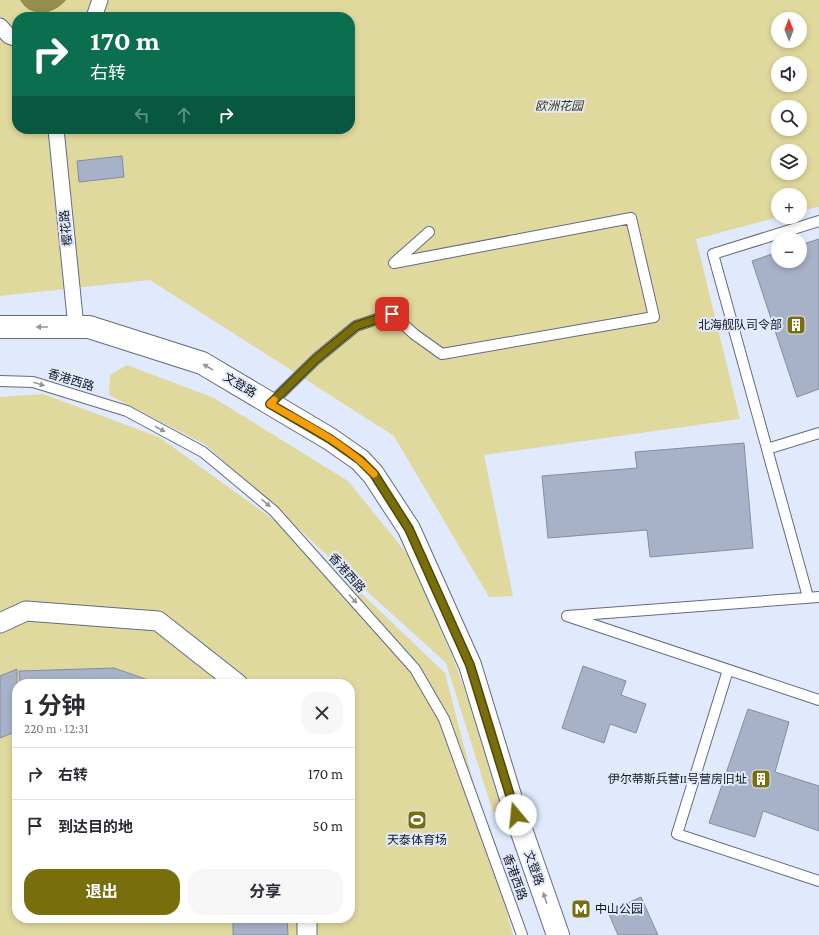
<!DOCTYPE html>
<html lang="zh">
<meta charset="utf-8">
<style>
:root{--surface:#fff;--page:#f7f7f7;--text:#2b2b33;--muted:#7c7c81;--line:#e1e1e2;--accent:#796e0c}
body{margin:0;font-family:"Crimson Pro","Noto Sans SC",serif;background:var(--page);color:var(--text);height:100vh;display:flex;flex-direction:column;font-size:15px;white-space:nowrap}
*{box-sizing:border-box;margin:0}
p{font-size:13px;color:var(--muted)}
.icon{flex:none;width:22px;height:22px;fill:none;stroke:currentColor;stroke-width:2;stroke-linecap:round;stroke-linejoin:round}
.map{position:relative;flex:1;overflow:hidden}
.details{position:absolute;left:12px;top:679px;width:343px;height:244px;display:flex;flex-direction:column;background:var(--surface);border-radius:16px;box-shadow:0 2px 6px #0003}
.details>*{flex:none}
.hud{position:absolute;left:12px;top:12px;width:343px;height:122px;border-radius:16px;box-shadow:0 2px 6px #0003;background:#0b6e4f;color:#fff;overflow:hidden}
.needle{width:26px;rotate:359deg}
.fabs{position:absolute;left:771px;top:12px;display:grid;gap:8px}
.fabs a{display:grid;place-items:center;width:36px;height:36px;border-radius:50%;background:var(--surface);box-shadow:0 2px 6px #0003;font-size:20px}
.pin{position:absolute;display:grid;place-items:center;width:34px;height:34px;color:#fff;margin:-17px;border-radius:8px;box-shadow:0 2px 6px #0006}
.me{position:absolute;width:44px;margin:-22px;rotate:343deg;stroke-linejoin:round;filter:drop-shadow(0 0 3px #0008)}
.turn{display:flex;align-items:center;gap:14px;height:84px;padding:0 12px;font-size:18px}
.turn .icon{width:52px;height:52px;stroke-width:2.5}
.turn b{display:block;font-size:28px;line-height:34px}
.lanes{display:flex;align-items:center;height:38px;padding:0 12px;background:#0003;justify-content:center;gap:20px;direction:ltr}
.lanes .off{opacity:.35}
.round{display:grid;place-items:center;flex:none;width:42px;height:42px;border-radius:16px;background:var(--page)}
.overview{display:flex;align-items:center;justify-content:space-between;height:68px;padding:0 12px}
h1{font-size:24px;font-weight:700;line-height:30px}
.action{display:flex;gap:8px;margin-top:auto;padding:8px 12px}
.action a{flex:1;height:46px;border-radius:16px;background:var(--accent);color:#fff;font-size:16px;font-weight:700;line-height:46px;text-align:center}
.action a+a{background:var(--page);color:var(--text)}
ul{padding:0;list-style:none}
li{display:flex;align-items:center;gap:12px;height:52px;padding:0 12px;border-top:1px solid var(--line)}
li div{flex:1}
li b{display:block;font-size:15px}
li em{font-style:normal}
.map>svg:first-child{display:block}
.green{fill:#e0d99e;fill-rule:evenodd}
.water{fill:#968e4f}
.building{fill:#a7b1c8;stroke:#848ca3}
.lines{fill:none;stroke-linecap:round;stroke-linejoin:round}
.service-casing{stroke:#636b81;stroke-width:12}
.pedestrian-casing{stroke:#636b81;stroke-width:17}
.minor-casing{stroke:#636b81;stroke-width:21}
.primary-casing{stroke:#636b81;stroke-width:24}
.service{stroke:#fff;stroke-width:10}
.pedestrian{stroke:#fff;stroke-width:15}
.minor{stroke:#fff;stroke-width:19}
.primary{stroke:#fff;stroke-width:22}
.oneway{fill:#94969a}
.route-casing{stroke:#4f4808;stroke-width:10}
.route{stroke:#796e0c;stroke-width:7}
.slow{stroke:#f59e0b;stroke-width:7}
.labels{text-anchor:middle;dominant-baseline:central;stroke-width:4;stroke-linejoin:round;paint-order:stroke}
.park-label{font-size:12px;font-style:italic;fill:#3f3903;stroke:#e1e9fd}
.street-label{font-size:12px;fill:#12161e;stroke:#e1e9fd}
.poi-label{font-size:12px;fill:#12161e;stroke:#e1e9fd;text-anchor:end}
</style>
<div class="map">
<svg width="819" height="935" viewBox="0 0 819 935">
<rect width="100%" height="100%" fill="#e1e9fd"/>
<path class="green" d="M 0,0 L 819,0 L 819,207 L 800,211 L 800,195 L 778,195 L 779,217 L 696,239 L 740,419 L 484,455 L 513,596 L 489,597 L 394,436 L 150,280 L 0,296 ZM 17,17 L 350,17 L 350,129 L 17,129 ZM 778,19 L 800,19 L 800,41 L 778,41 ZM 778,63 L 800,63 L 800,85 L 778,85 ZM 778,107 L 800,107 L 800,129 L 778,129 ZM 778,151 L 800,151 L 800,173 L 778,173 Z
M 127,365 L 214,398 L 348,481 L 408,555 L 453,658 L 509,808 L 493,812 L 446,663 L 206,445 L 109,395 L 110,375 Z
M 43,394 L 159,437 L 317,551 L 445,673 L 513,935 L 0,935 L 0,397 ZM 17,684 L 350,684 L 350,918 L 17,918 Z"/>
<path class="water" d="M 20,0 L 66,0 C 54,15 31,19 20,0 Z"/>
<path class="building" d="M 122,156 L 124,177 L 79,182 L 77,161 Z
M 819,239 L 819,389 L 797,397 L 752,261 L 778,252 L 778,261 L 800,261 L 800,245 Z
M 744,443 L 753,548 L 650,557 L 647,530 L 548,538 L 542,476 L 637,468 L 635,452 Z
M 583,666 L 626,681 L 621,695 L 646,704 L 636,733 L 610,724 L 604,743 L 562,728 Z
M 114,668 L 154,682 L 154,684 L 20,684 L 19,671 Z
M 17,669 L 17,731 L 0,738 L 0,676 Z
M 748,709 L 789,722 L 775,772 L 819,786 L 819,831 L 763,811 L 755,837 L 709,823 Z
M 641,897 L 658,935 L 618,935 L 608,912 Z
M 233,918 L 287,918 L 288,935 L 233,935 Z"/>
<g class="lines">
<defs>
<path id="service" d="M 0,381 L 33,382 L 127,411 L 203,452 L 274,511 L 415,669 L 444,719 L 522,935
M 270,404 L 316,359 L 356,326 L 392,314 L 414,334 L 442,354 L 654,317 L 631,218 L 394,263 L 429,232
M 767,449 L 819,433
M 808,597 L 713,254 L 819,221
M 819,597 L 567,616 L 819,700
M 728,670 L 677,834 L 819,881"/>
<path id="pedestrian" d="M 94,17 L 100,0
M 0,26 L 9,36 L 17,39
M 56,129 L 76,327"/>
<path id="minor" d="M 0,623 L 26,611 L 158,621 L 238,684
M 307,935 L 307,918"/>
<path id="primary" d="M 0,327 L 89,327 L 202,363 L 330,439 L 360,460 L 373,474 L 409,529 L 470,665 L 516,815 L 558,935"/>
</defs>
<use href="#service" class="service-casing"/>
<use href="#pedestrian" class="pedestrian-casing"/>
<use href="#minor" class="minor-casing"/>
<use href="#primary" class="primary-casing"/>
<use href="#service" class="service"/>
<use href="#pedestrian" class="pedestrian"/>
<use href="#minor" class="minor"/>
<use href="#primary" class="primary"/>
</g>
<defs><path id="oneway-solid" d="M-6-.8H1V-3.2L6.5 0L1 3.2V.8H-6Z"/></defs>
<g class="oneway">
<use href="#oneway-solid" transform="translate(42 327) rotate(-180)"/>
<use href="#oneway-solid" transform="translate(208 367) rotate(-149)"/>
<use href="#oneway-solid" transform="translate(39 384) rotate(17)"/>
<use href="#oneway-solid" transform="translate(160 429) rotate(28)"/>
<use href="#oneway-solid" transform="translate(266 503) rotate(40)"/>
<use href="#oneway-solid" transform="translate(353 599) rotate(48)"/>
<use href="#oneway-solid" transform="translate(545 898) rotate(-109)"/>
</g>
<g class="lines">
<defs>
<path id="route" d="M 392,314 L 356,326 L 316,359 L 270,404 L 330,439 L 360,460 L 374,474 L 409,529 L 470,665 L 516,815"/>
</defs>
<use href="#route" class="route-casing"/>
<use href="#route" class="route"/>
<path class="slow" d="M 274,400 L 270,404 C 306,425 345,443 374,474"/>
</g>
<defs>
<symbol id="building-square" viewBox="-11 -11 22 22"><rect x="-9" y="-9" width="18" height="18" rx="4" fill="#796e0c" stroke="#e1e9fd"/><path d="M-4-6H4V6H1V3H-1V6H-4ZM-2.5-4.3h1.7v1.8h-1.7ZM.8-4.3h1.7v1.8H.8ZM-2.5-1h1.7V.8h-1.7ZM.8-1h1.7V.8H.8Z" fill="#fff"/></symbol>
<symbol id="stadium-square" viewBox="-11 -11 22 22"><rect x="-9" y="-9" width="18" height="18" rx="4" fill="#796e0c" stroke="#e1e9fd"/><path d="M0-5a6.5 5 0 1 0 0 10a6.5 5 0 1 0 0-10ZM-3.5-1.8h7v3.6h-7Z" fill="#fff"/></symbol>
<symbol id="metro-square" viewBox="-11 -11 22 22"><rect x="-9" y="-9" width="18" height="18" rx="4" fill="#796e0c" stroke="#e1e9fd"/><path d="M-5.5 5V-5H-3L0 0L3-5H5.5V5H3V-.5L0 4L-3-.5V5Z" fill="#fff"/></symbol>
</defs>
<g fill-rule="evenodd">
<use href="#building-square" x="785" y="314" width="22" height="22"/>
<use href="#building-square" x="750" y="768" width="22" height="22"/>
<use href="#stadium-square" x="406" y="809" width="22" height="22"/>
<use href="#metro-square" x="570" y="898" width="22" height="22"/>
</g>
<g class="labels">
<g class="park-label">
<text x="559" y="106">欧洲花园</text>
</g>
<g class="street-label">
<text transform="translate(66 228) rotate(-96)">樱花路</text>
<text transform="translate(71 380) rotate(17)">香港西路</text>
<text transform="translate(240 385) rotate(31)">文登路</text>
<text transform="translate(347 573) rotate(48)">香港西路</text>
<text transform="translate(534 868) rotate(71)">文登路</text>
<text transform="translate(515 877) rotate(70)">香港西路</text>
</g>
<g class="poi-label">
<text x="782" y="325">北海舰队司令部</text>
<text x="747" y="779">伊尔蒂斯兵营II号营房旧址</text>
<text x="417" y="840" text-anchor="middle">天泰体育场</text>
<text x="595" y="909" text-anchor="start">中山公园</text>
</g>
</g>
</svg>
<div class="fabs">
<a><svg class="needle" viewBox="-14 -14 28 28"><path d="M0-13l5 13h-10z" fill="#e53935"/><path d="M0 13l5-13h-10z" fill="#7c7c81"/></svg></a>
<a><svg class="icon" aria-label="sound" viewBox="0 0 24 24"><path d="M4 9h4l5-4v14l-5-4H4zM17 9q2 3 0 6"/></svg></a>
<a><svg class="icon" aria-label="search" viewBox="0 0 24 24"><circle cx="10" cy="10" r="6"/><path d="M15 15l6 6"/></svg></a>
<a><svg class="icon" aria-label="layers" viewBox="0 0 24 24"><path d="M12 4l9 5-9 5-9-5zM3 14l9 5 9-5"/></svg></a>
<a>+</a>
<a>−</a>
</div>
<div class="pin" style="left:392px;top:314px;background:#d93025"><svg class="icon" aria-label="arrive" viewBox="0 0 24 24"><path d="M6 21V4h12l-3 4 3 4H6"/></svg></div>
<svg class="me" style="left:516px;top:815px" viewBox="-20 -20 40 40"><circle r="19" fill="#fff"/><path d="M0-13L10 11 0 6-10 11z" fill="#796e0c"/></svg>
<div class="hud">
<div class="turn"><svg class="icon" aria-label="right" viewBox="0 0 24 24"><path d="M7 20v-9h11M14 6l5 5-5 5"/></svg><div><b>170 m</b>右转</div></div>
<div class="lanes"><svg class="icon off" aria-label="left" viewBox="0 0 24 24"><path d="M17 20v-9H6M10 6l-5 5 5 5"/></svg><svg class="icon off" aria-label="ahead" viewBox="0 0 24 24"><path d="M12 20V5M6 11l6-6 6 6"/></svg><svg class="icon" aria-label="right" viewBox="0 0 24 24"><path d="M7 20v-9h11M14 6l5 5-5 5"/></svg></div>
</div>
<section class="details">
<div class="overview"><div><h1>1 分钟</h1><p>220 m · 12:31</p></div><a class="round"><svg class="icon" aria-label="close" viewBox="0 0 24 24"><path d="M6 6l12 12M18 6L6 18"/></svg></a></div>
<ul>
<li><svg class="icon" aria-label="right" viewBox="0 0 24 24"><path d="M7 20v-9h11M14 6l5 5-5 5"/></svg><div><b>右转</b></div><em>170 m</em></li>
<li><svg class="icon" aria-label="arrive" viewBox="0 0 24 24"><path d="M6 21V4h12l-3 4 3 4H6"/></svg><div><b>到达目的地</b></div><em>50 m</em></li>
</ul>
<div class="action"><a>退出</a><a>分享</a></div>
</section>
</div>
